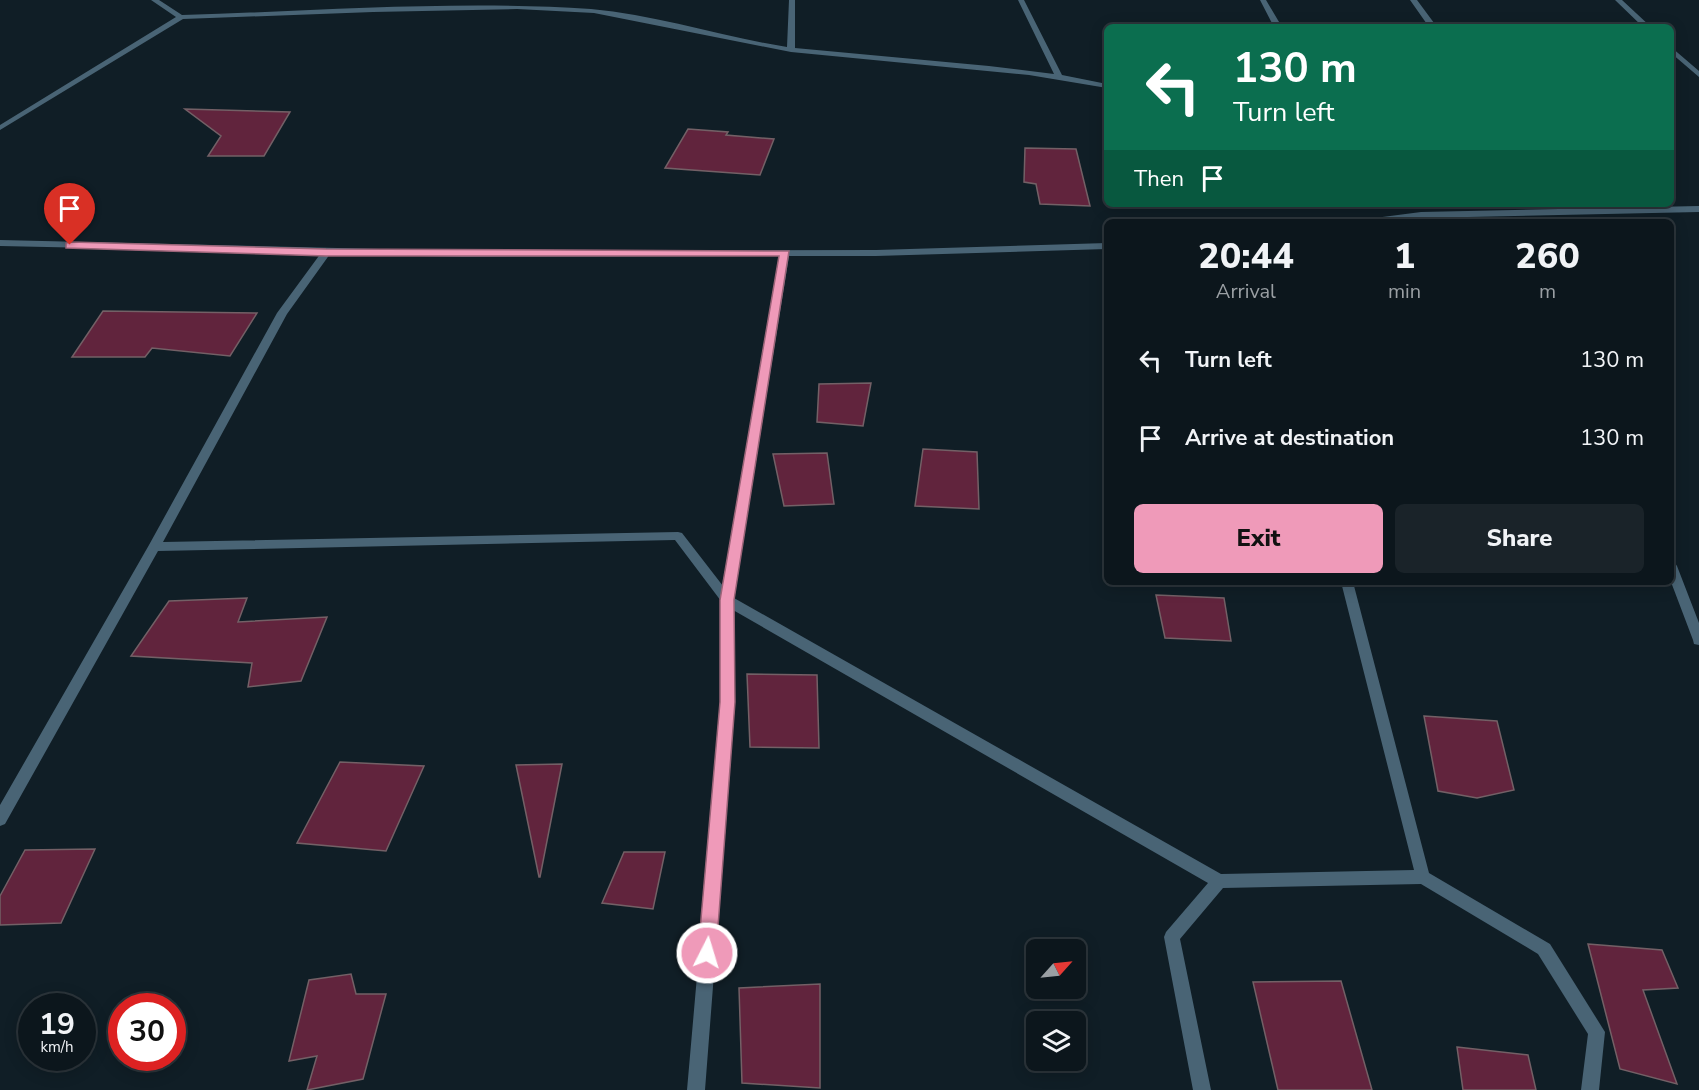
<!DOCTYPE html>
<style>
:root{--surface:#0c161c;--page:#1a2329;--text:#f1f3f6;--muted:#9a9fa3;--line:#2c353b;--accent:#ef9ab9}
body{margin:0;font-family:"Nunito Sans",sans-serif;background:var(--page);color:var(--text);height:100vh;display:flex;flex-direction:column;font-size:22px;white-space:nowrap}
*{box-sizing:border-box;margin:0}
p{font-size:20px;color:var(--muted)}
.icon{flex:none;width:33px;height:33px;fill:none;stroke:currentColor;stroke-width:2;stroke-linecap:round;stroke-linejoin:round}
.map{position:relative;flex:1;overflow:hidden}
.sheet{position:absolute;left:1104px;top:219px;width:570px;height:366px;display:flex;flex-direction:column;background:var(--surface);border-radius:9px;box-shadow:0 3px 15px #0003,0 0 0 2px var(--line)}
.sheet>*{flex:none}
.guide{position:absolute;left:1104px;top:24px;width:570px;height:183px;border-radius:9px;box-shadow:0 3px 15px #0003,0 0 0 2px var(--line);background:#0b6e4f;color:#fff;overflow:hidden}
.needle{width:39px;rotate:63deg}
.tools{position:absolute;left:1026px;top:939px;display:grid;gap:12px}
.tools a{display:grid;place-items:center;width:60px;height:60px;border-radius:9px;background:var(--surface);box-shadow:0 3px 15px #0003,0 0 0 2px var(--line);font-size:30px}
.speed{position:absolute;left:18px;top:993px;display:flex;gap:12px;font-size:30px;font-weight:700;text-align:center}
.speed>*{display:grid;place-content:center;width:78px;height:78px;border-radius:50%;background:var(--surface);box-shadow:0 3px 15px #0003,0 0 0 2px var(--line);line-height:1}
.speed small{font-size:15px;font-weight:400}
.speed .limit{border:9px solid #d22;background:#fff;color:#111}
.pin{position:absolute;display:grid;place-items:center;width:51px;height:51px;color:#fff;margin:-62px -26px;border-radius:50% 50% 50% 0;rotate:-45deg;box-shadow:0 0 6px #0007}
.pin .icon{rotate:45deg}
.me{position:absolute;width:66px;margin:-33px;rotate:5deg;stroke-linejoin:round;filter:drop-shadow(0 0 4px #0008)}
.turn{display:flex;align-items:center;gap:21px;height:126px;padding:0 30px;font-size:27px}
.turn .icon{width:78px;height:78px;stroke-width:2.5}
.turn b{display:block;font-size:42px;line-height:51px}
.then{display:flex;align-items:center;height:57px;padding:0 30px;background:#0003;gap:12px;font-size:22px}
.eta{display:flex;justify-content:space-evenly;align-items:center;height:102px;text-align:center}
.eta b{font-size:36px;font-weight:800;line-height:42px}
.action{display:flex;gap:12px;margin-top:auto;padding:12px 30px}
.action a{flex:1;height:69px;border-radius:9px;background:var(--accent);color:#111;font-size:24px;font-weight:800;line-height:69px;text-align:center}
.action a+a{background:var(--page);color:var(--text)}
ul{padding:0;list-style:none}
li{display:flex;align-items:center;gap:18px;height:78px;padding:0 30px}
li div{flex:1}
li b{display:block;font-size:22px}
li em{font-style:normal}
.map>svg:first-child{display:block}
.building{fill:#61243d;stroke:#736066;stroke-width:1.5}
.lines{fill:none;stroke-linecap:round;stroke-linejoin:round}
.minor{fill:#496475;fill-rule:evenodd}
.route{fill:#ef9ab9;stroke:#9b6478;stroke-width:1.5}
</style>
<div class="map">
<svg width="1699" height="1090" viewBox="0 0 1699 1090">
<rect width="100%" height="100%" fill="#101e26"/>
<path class="building" d="M 185,109 L 290,112 L 264,156 L 208,156 L 221,136 Z
M 688,129 L 728,132 L 726,135 L 774,139 L 760,175 L 665,168 Z
M 1025,148 L 1076,149 L 1090,206 L 1040,204 L 1036,184 L 1024,182 Z
M 103,311 L 257,313 L 230,356 L 152,348 L 145,357 L 72,357 Z
M 871,383 L 863,426 L 817,422 L 819,384 Z
M 923,449 L 977,452 L 979,509 L 915,506 Z
M 827,453 L 834,504 L 784,506 L 773,454 Z
M 1156,595 L 1224,598 L 1231,641 L 1165,638 Z
M 247,598 L 238,622 L 327,617 L 301,681 L 248,687 L 252,663 L 131,656 L 169,601 Z
M 747,674 L 817,675 L 819,748 L 750,747 Z
M 1424,716 L 1497,721 L 1514,790 L 1477,798 L 1438,791 Z
M 340,762 L 424,766 L 386,851 L 297,843 Z
M 562,764 L 540,877 L 539,877 L 516,765 Z
M 95,849 L 61,923 L 0,925 L 0,896 L 25,850 Z
M 624,852 L 665,852 L 653,909 L 602,903 Z
M 1588,944 L 1662,950 L 1678,988 L 1643,990 L 1677,1084 L 1620,1069 Z
M 351,974 L 356,994 L 386,994 L 363,1079 L 307,1090 L 317,1056 L 289,1061 L 309,980 Z
M 1341,981 L 1372,1090 L 1278,1090 L 1253,982 Z
M 820,984 L 820,1088 L 742,1083 L 739,988 Z
M 1457,1047 L 1528,1055 L 1536,1090 L 1463,1090 Z"/>
<g class="lines">
<path class="minor" d="M 151,0 L 159,0 L 182,15 C 318,11 456,0 591,9 C 658,15 722,37 787,47 L 789,0 L 795,0 L 795,48 L 989,66 L 1054,74 L 1018,0 L 1024,0 L 1062,75 L 1107,84 L 1107,88 L 1029,75 L 791,52 L 594,13 L 517,9 L 373,12 L 183,19 L 0,130 L 0,125 L 176,17 Z
M 1260,0 L 1266,0 L 1282,27 L 1274,27 Z
M 1410,0 L 1417,0 L 1437,27 L 1429,27 Z
M 1615,0 L 1622,0 L 1651,27 L 1643,27 Z
M 1671,47 L 1699,71 L 1699,77 L 1671,53 Z
M 1699,206 L 1699,212 L 1421,218 L 1388,222 L 1363,222 L 1367,219 L 1421,212 Z
M 0,240 L 463,251 L 876,250 L 1107,243 L 1107,249 L 876,256 L 789,256 L 734,598 L 1221,874 L 1414,870 L 1341,582 L 1353,582 L 1429,873 L 1550,944 L 1605,1032 L 1599,1090 L 1581,1090 L 1588,1034 L 1538,954 L 1421,884 L 1223,888 L 1180,939 L 1211,1090 L 1193,1090 L 1164,937 L 1166,932 L 1208,883 L 733,610 L 735,702 L 705,1090 L 687,1090 L 721,702 L 721,601 L 675,540 L 158,551 L 5,824 L 0,826 L 0,805 L 149,545 L 277,313 L 321,253 L 0,246 ZM 330,254 L 463,257 L 780,256 L 723,586 L 682,533 L 678,532 L 163,542 L 287,314 Z
M 1671,561 L 1675,563 L 1677,566 L 1699,623 L 1699,645 L 1694,644 L 1693,640 L 1671,582 Z"/>
</g>
<path class="route" d="M 70,242 L 326,249 L 789,251 L 734,600 L 735,702 L 716,953 L 713,959 L 707,962 L 701,959 L 698,953 L 720,702 L 720,600 L 779,256 L 326,256 L 66,248 L 66,243 Z"/>
</svg>
<div class="tools">
<a><svg class="needle" viewBox="-14 -14 28 28"><path d="M0-13l5 13h-10z" fill="#e53935"/><path d="M0 13l5-13h-10z" fill="#9a9fa3"/></svg></a>
<a><svg class="icon" aria-label="layers" viewBox="0 0 24 24"><path d="M12 4l9 5-9 5-9-5zM3 14l9 5 9-5"/></svg></a>
</div>
<div class="speed"><div>19<small>km/h</small></div><div class="limit">30</div></div>
<div class="pin" style="left:70px;top:245px;background:#d93025"><svg class="icon" aria-label="arrive" viewBox="0 0 24 24"><path d="M6 21V4h12l-3 4 3 4H6"/></svg></div>
<svg class="me" style="left:707px;top:953px" viewBox="-20 -20 40 40"><circle r="17" fill="#ef9ab9" stroke="#fff" stroke-width="3"/><path d="M0-11L8 9 0 5-8 9z" fill="#fff"/></svg>
<div class="guide">
<div class="turn"><svg class="icon" aria-label="left" viewBox="0 0 24 24"><path d="M17 20v-9H6M10 6l-5 5 5 5"/></svg><div><b>130 m</b>Turn left</div></div>
<div class="then">Then<svg class="icon" aria-label="arrive" viewBox="0 0 24 24"><path d="M6 21V4h12l-3 4 3 4H6"/></svg></div>
</div>
<section class="sheet">
<div class="eta">
<div><b>20:44</b><p>Arrival</p></div>
<div><b>1</b><p>min</p></div>
<div><b>260</b><p>m</p></div>
</div>
<ul>
<li><svg class="icon" aria-label="left" viewBox="0 0 24 24"><path d="M17 20v-9H6M10 6l-5 5 5 5"/></svg><div><b>Turn left</b></div><em>130 m</em></li>
<li><svg class="icon" aria-label="arrive" viewBox="0 0 24 24"><path d="M6 21V4h12l-3 4 3 4H6"/></svg><div><b>Arrive at destination</b></div><em>130 m</em></li>
</ul>
<div class="action"><a>Exit</a><a>Share</a></div>
</section>
</div>
